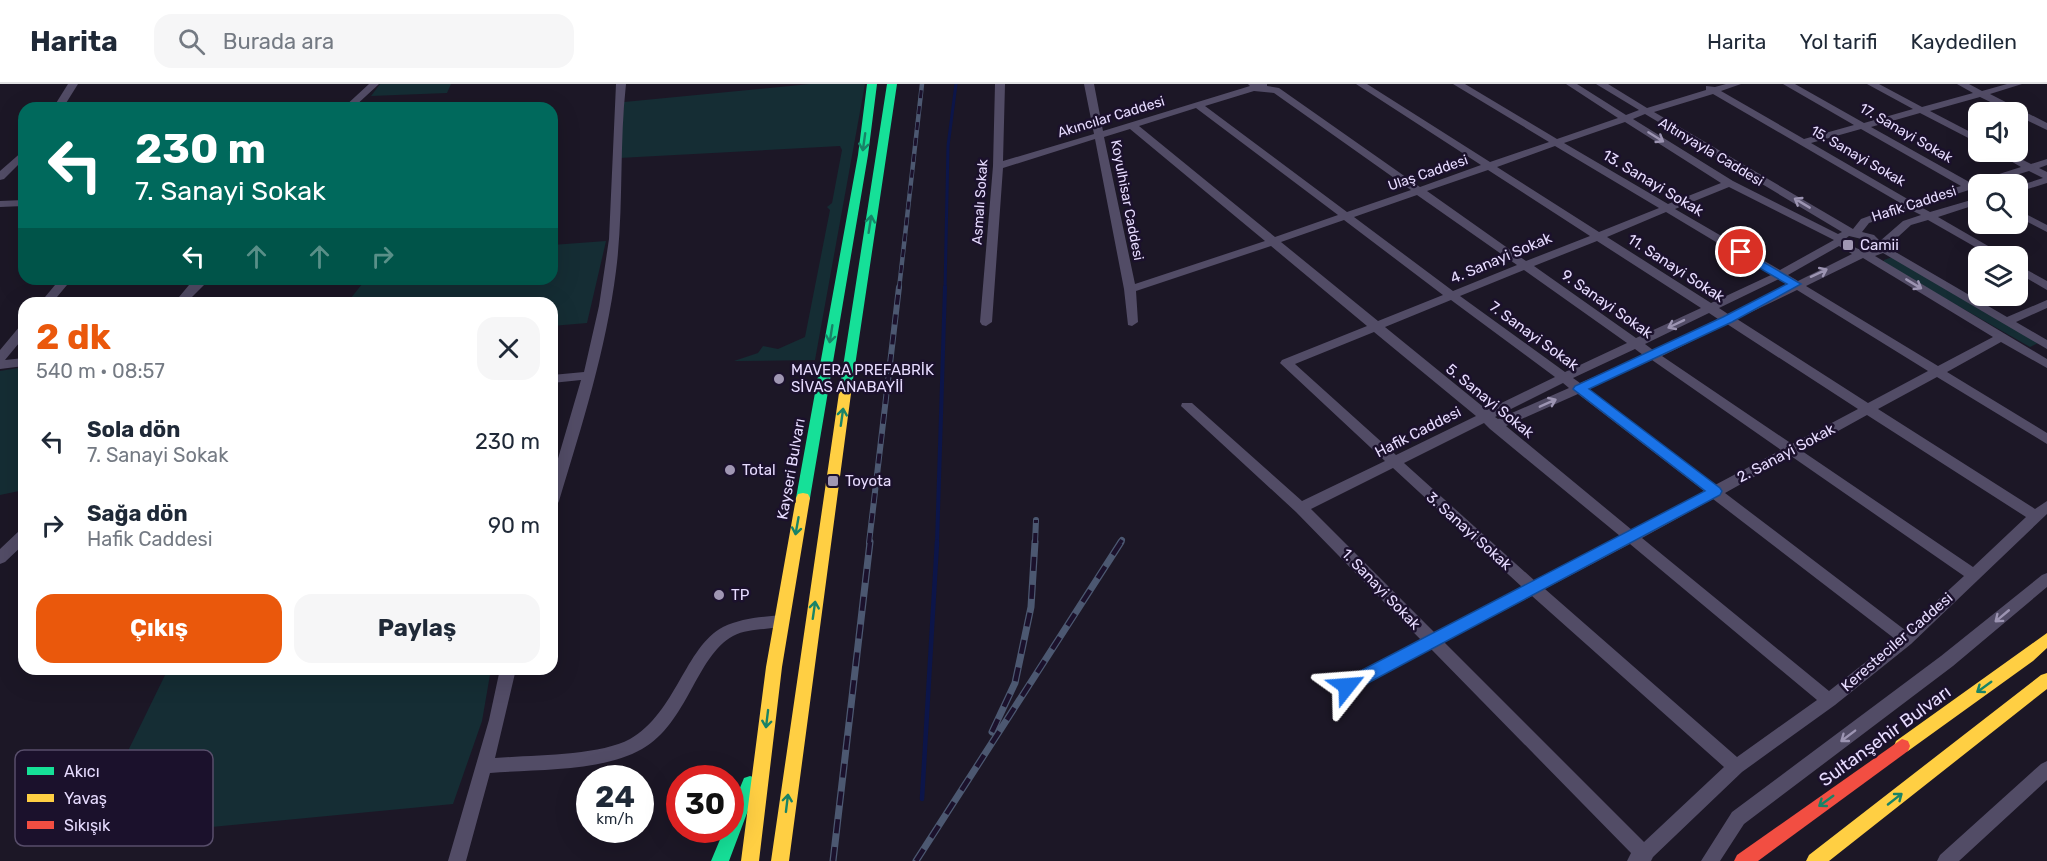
<!DOCTYPE html>
<html lang="tr">
<meta charset="utf-8">
<style>
:root{--surface:#fff;--page:#f6f6f7;--text:#1f2937;--muted:#747a83;--line:#e0e1e3;--accent:#ea580c}
body{margin:0;font-family:Rubik,sans-serif;background:var(--page);color:var(--text);height:100vh;display:flex;flex-direction:column;font-size:22px;white-space:nowrap}
*{box-sizing:border-box;margin:0}
p{font-size:20px;color:var(--muted)}
.icon{flex:none;width:33px;height:33px;fill:none;stroke:currentColor;stroke-width:2;stroke-linecap:round;stroke-linejoin:round}
.map{position:relative;flex:1;overflow:hidden}
.details{position:absolute;left:18px;top:213px;width:540px;height:378px;display:flex;flex-direction:column;background:var(--surface);border-radius:18px;box-shadow:0 6px 24px #0002}
.details>*{flex:none}
.top-card{position:absolute;left:18px;top:18px;width:540px;height:183px;border-radius:18px;box-shadow:0 6px 24px #0002;background:#00695c;color:#fff;overflow:hidden}
.buttons{position:absolute;left:1968px;top:18px;display:grid;gap:12px}
.buttons a{display:grid;place-items:center;width:60px;height:60px;border-radius:12px;background:var(--surface);box-shadow:0 6px 24px #0002;font-size:30px}
.speed{position:absolute;left:576px;top:681px;display:flex;gap:12px;font-size:30px;font-weight:700;text-align:center}
.speed>*{display:grid;place-content:center;width:78px;height:78px;border-radius:50%;background:var(--surface);box-shadow:0 6px 24px #0002;line-height:1}
.speed small{font-size:15px;font-weight:400}
.speed .limit{border:9px solid #d22;background:#fff;color:#111}
.pin{position:absolute;display:grid;place-items:center;width:51px;height:51px;color:#fff;margin:-26px;border:3px solid #fff;border-radius:50%;box-shadow:0 2px 6px #0007}
.me{position:absolute;width:66px;margin:-33px;rotate:62deg;stroke-linejoin:round;filter:drop-shadow(0 0 4px #0008)}
.turn{display:flex;align-items:center;gap:21px;height:126px;padding:0 18px;font-size:27px}
.turn .icon{width:78px;height:78px;stroke-width:2.5}
.turn b{display:block;font-size:42px;line-height:51px}
.lanes{display:flex;align-items:center;height:57px;padding:0 18px;background:#0003;justify-content:center;gap:30px;direction:ltr}
.lanes .off{opacity:.35}
.round{display:grid;place-items:center;flex:none;width:63px;height:63px;border-radius:18px;background:var(--page)}
.overview{display:flex;align-items:center;justify-content:space-between;height:102px;padding:0 18px}
h1{font-size:36px;font-weight:700;line-height:45px;color:var(--accent)}
.action{display:flex;gap:12px;margin-top:auto;padding:12px 18px}
.action a{flex:1;height:69px;border-radius:18px;background:var(--accent);color:#fff;font-size:24px;font-weight:700;line-height:69px;text-align:center}
.action a+a{background:var(--page);color:var(--text)}
ul{padding:0;list-style:none}
li{display:flex;align-items:center;gap:18px;height:84px;padding:0 18px}
li div{flex:1}
li b{display:block;font-size:22px}
li em{font-style:normal}
header{display:flex;align-items:center;gap:36px;box-sizing:border-box;height:84px;padding:0 30px;background:var(--surface);border-bottom:2px solid var(--line)}
header strong{font-size:28px}
nav{display:flex;gap:33px;margin-inline-start:auto;font-size:21px}
.search{width:420px;height:54px;background:var(--page);display:flex;align-items:center;gap:15px;box-sizing:border-box;padding:0 21px;border-radius:18px;color:var(--muted);font-size:22px}
.map>svg:first-child{display:block}
.green{fill:#152d34}
.lines{fill:none;stroke-linecap:round;stroke-linejoin:round}
.stream-far2{stroke:#0c1549;stroke-width:3}
.stream-far1{stroke:#0c1549;stroke-width:4}
.stream{stroke:#0c1549;stroke-width:4.5}
.street{fill:#524c66;fill-rule:evenodd}
.fast{fill:#16e098;fill-rule:evenodd}
.slow{fill:#ffcf43;fill-rule:evenodd}
.jam{fill:#f24e42;fill-rule:evenodd}
.rail-far2-casing{stroke:#4c5871;stroke-width:4.5}
.rail-far1-casing{stroke:#4c5871;stroke-width:6}
.rail-casing{stroke:#4c5871;stroke-width:7}
.rail-far2{stroke:#1b112c;stroke-width:3;stroke-dasharray:8;stroke-linecap:butt}
.rail-far1{stroke:#1b112c;stroke-width:4;stroke-dasharray:10;stroke-linecap:butt}
.rail{stroke:#1b112c;stroke-width:4.5;stroke-dasharray:14;stroke-linecap:butt}
.oneway{stroke:#9c94b2}
.oneway2{stroke:#188367}
.route{fill:#1a73e8;stroke:#114b97;stroke-width:1.5}
.poi-dot{fill:#a097b3;stroke:#1b112c;stroke-width:2}
.labels{text-anchor:middle;dominant-baseline:central;stroke-width:5;stroke-linejoin:round;paint-order:stroke}
.far-street-label{font-size:14px;fill:#e7dcff;stroke:#1b112c}
.street-label{font-size:15px;fill:#e7dcff;stroke:#1b112c}
.poi-label{font-size:15px;fill:#e7dcff;stroke:#1b112c;text-anchor:start}
.near-street-label{font-size:18px;fill:#e7dcff;stroke:#1b112c}
.key{fill:#1b112c;stroke:#584e6b;stroke-width:1.5}
.key-label{font-size:16px;fill:#e7dcff}
</style>
<header>
<strong>Harita</strong>
<div class="search"><svg class="icon" aria-label="search" viewBox="0 0 24 24"><circle cx="10" cy="10" r="6"/><path d="M15 15l6 6"/></svg>Burada ara</div>
<nav><a>Harita</a><a>Yol tarifi</a><a>Kaydedilen</a></nav>
</header>
<div class="map">
<svg width="2047" height="777" viewBox="0 0 2047 777">
<rect width="100%" height="100%" fill="#1c1726"/>
<path class="green" d="M 380,0 L 451,0 L 447,9 L 371,12 Z
M 810,0 L 865,0 L 815,276 L 734,277 L 758,269 L 763,262 L 778,265 L 805,253 L 830,126 L 827,123 L 832,119 L 842,66 L 840,62 L 619,74 L 624,18 Z
M 606,157 L 587,239 L 552,242 L 552,219 L 347,219 L 366,195 L 552,195 L 552,161 Z
M 1895,172 L 2038,259 L 2030,263 L 1883,179 L 1884,176 Z
M 24,283 L 24,406 L 0,411 L 0,287 Z
M 168,585 L 491,585 L 482,637 L 453,720 L 85,755 Z"/>
<g class="lines">
<path class="stream-far2" d="M 945,205 L 948,62 L 956,0"/>
<path class="stream-far1" d="M 937,459 L 945,203"/>
<path class="stream" d="M 922,715 L 937,458"/>
<path class="street" d="M 68,0 L 78,0 L 63,24 L 53,24 Z
M 369,0 L 379,0 L 353,24 L 343,24 Z
M 616,0 L 626,0 C 619,62 624,125 616,187 C 606,266 582,341 559,417 L 557,421 L 552,422 L 552,395 L 581,296 L 552,299 L 552,291 L 584,288 L 599,222 L 609,155 Z
M 995,0 L 1005,0 L 1003,77 L 1094,50 L 1084,0 L 1094,0 L 1103,47 L 1250,2 L 1248,0 L 1267,0 L 1267,2 L 1279,4 L 1420,103 L 1481,81 L 1356,0 L 1367,0 L 1490,78 L 1549,58 L 1453,0 L 1465,0 L 1557,55 L 1618,34 L 1566,0 L 1577,0 L 1626,31 L 1639,26 L 1596,0 L 1608,0 L 1647,24 L 1706,6 L 1706,2 L 1715,3 L 1726,0 L 1741,0 L 1721,7 L 1804,55 L 1854,41 L 1783,0 L 1795,0 L 1864,39 L 1913,25 L 1867,0 L 1879,0 L 1922,23 L 1973,9 L 1957,0 L 1969,0 L 1982,7 L 2007,0 L 2022,0 L 1990,10 L 2047,39 L 2047,46 L 2018,32 L 2018,28 L 2011,28 L 1980,13 L 1930,27 L 1978,52 L 1978,59 L 1920,29 L 1871,43 L 1971,99 L 2021,83 L 1995,68 L 2007,68 L 2031,80 L 2047,75 L 2047,81 L 2039,84 L 2047,88 L 2047,99 L 2018,108 L 2018,102 L 2043,94 L 2029,87 L 1986,100 L 1978,100 L 1978,110 L 1969,106 L 1919,122 L 1930,128 L 1978,114 L 1978,120 L 1938,133 L 2002,170 L 2003,172 L 1991,172 L 1928,136 L 1911,141 L 1887,163 L 2007,233 L 2047,216 L 2047,224 L 2016,238 L 2047,256 L 2047,265 L 1883,169 L 1875,172 L 2047,275 L 2047,284 L 2001,258 L 1947,288 L 2047,349 L 2047,360 L 1937,293 L 1878,325 L 2035,425 L 2047,417 L 2047,430 L 1911,560 L 1835,621 L 1742,688 L 1653,773 L 1651,777 L 1627,777 L 1631,769 L 1431,565 L 1353,607 L 1347,609 L 1341,607 L 1339,602 L 1341,597 L 1421,556 L 1296,428 L 1181,322 L 1182,319 L 1192,319 L 1302,417 L 1385,377 L 1280,279 L 1282,276 L 1367,242 L 1271,162 L 1136,207 L 1138,238 L 1132,242 L 1128,241 L 1124,205 L 1095,55 L 1003,84 L 992,238 L 986,242 L 982,241 L 980,238 L 993,82 ZM 1254,7 L 1274,9 L 1411,106 L 1347,128 L 1205,22 ZM 1713,10 L 1902,120 L 1861,135 L 1853,145 L 1654,28 ZM 1196,24 L 1338,131 L 1275,153 L 1139,42 ZM 1645,30 L 1842,148 L 1838,150 L 1733,97 L 1633,35 ZM 1625,38 L 1721,99 L 1668,120 L 1564,59 ZM 1130,45 L 1265,157 L 1135,200 L 1104,53 ZM 1861,45 L 1961,102 L 1911,117 L 1811,59 ZM 1555,62 L 1659,124 L 1599,148 L 1497,83 ZM 1488,86 L 1590,152 L 1526,177 L 1427,107 ZM 1729,103 L 1834,156 L 1780,186 L 1675,125 ZM 1417,111 L 1517,181 L 1453,207 L 1354,133 ZM 1909,125 L 1921,131 L 1903,137 L 1880,157 L 1874,151 L 1862,148 L 1869,139 ZM 1666,128 L 1771,191 L 1711,219 L 1607,153 ZM 1344,136 L 1443,211 L 1378,237 L 1281,158 ZM 1849,152 L 1866,156 L 1874,165 C 1862,169 1853,164 1845,155 ZM 1597,157 L 1701,224 L 1636,254 L 1534,182 ZM 1839,162 L 1852,170 L 1798,197 L 1788,191 ZM 1863,174 L 1993,253 L 1938,282 L 1806,202 ZM 1524,186 L 1627,259 L 1565,288 L 1460,212 ZM 1779,195 L 1789,201 L 1728,230 L 1719,224 ZM 1797,206 L 1928,287 L 1868,319 L 1737,235 ZM 1451,216 L 1555,293 L 1487,326 L 1385,243 ZM 1709,229 L 1718,235 L 1653,266 L 1645,260 ZM 1727,240 L 1858,325 L 1792,360 L 1662,272 ZM 1374,248 L 1476,332 L 1396,371 L 1295,280 ZM 1635,265 L 1643,271 L 1580,299 L 1573,294 ZM 1652,276 L 1781,366 L 1715,401 L 1588,305 ZM 1563,299 L 1569,304 L 1498,335 L 1495,333 ZM 1578,310 L 1704,407 L 1632,446 L 1506,342 ZM 1867,331 L 2026,433 L 1973,483 L 1802,367 ZM 1484,339 L 1490,345 L 1620,452 L 1535,497 L 1404,379 ZM 1791,372 L 1964,492 L 1905,546 L 1725,409 ZM 1393,384 L 1522,503 L 1435,549 L 1311,425 ZM 1713,415 L 1895,555 L 1829,607 L 1642,454 ZM 1630,460 L 1817,616 L 1737,673 L 1545,505 ZM 1532,512 L 1724,683 L 1644,758 L 1444,558 Z
M 24,66 L 24,75 L 4,95 L 0,96 L 0,87 Z
M 24,116 L 24,122 L 0,123 L 0,117 Z
M 2018,126 L 2047,141 L 2047,148 L 2018,133 Z
M 2018,181 L 2047,197 L 2047,206 L 2018,189 Z
M 60,195 L 72,195 L 52,219 L 40,219 Z
M 197,195 L 210,195 L 186,219 L 174,219 L 189,201 Z
M 24,241 L 24,253 L 5,276 L 24,274 L 24,282 L 0,285 L 0,266 L 20,242 Z
M 24,446 L 24,460 L 5,478 L 0,480 L 0,465 L 19,447 Z
M 2047,489 L 2047,503 L 1953,582 L 1744,740 L 1720,777 L 1701,777 L 1732,728 L 1941,572 L 2042,491 Z
M 781,531 L 786,533 L 789,537 L 786,541 C 769,547 750,543 733,552 C 696,572 688,639 642,665 C 602,688 537,685 490,689 L 466,777 L 448,777 L 489,636 L 500,585 L 516,585 L 495,674 C 532,671 599,672 630,655 C 676,629 685,563 723,543 C 741,534 761,533 781,531 Z
M 2047,677 L 2047,696 L 1959,777 L 1937,777 L 1940,771 L 2041,680 Z"/>
<path class="fast" d="M 867,0 L 877,0 L 868,71 L 810,414 L 808,418 L 798,418 L 796,414 L 858,71 Z
M 887,0 L 897,0 L 852,302 L 846,306 L 840,302 Z
M 750,692 L 756,694 L 758,700 L 729,777 L 711,777 L 724,746 L 730,746 L 730,728 L 744,694 Z"/>
<path class="slow" d="M 846,298 L 852,302 L 789,777 L 771,777 L 840,302 Z
M 803,409 L 808,410 L 810,414 L 782,583 L 759,777 L 741,777 L 766,583 L 796,414 L 798,410 Z
M 2047,549 L 2047,564 L 2033,577 L 1908,667 L 1902,669 L 1896,667 L 1894,662 L 1896,657 Z
M 2047,589 L 2047,605 L 1829,777 L 1806,777 L 1809,771 L 2041,591 Z"/>
<path class="jam" d="M 1902,655 L 1908,657 L 1910,662 L 1908,667 L 1758,777 L 1734,777 L 1737,771 Z"/>
<defs>
<path id="rail-far2" d="M 899,205 L 922,0"/>
<path id="rail-far1" d="M 869,459 L 899,203
M 1035,459 L 1036,436
M 1120,459 L 1122,456"/>
<path id="rail" d="M 992,648 L 1015,599 L 1031,523 L 1035,458
M 833,777 L 870,458
M 916,777 L 1121,458"/>
</defs>
<use href="#rail-far2" class="rail-far2-casing"/>
<use href="#rail-far1" class="rail-far1-casing"/>
<use href="#rail" class="rail-casing"/>
<use href="#rail-far2" class="rail-far2"/>
<use href="#rail-far1" class="rail-far1"/>
<use href="#rail" class="rail"/>
</g>
<defs><path id="oneway-shaft" d="M-6 0H5M1.5-3L5.5 0L1.5 3" fill="none" stroke-width="1.6" stroke-linecap="round" stroke-linejoin="round" transform="scale(1.5)"/></defs>
<g class="oneway">
<use href="#oneway-shaft" transform="translate(1656 53) rotate(32)"/>
<use href="#oneway-shaft" transform="translate(1802 119) rotate(-149)"/>
<use href="#oneway-shaft" transform="translate(1819 189) rotate(-25)"/>
<use href="#oneway-shaft" transform="translate(1914 200) rotate(31)"/>
<use href="#oneway-shaft" transform="translate(1676 240) rotate(154)"/>
<use href="#oneway-shaft" transform="translate(1548 319) rotate(-24)"/>
<use href="#oneway-shaft" transform="translate(2002 532) rotate(140)"/>
<use href="#oneway-shaft" transform="translate(1848 652) rotate(143)"/>
</g>
<g class="oneway2">
<use href="#oneway-shaft" transform="translate(864 58) rotate(98)"/>
<use href="#oneway-shaft" transform="translate(870 140) rotate(-81)"/>
<use href="#oneway-shaft" transform="translate(831 250) rotate(99)"/>
<use href="#oneway-shaft" transform="translate(842 333) rotate(-82)"/>
<use href="#oneway-shaft" transform="translate(797 442) rotate(100)"/>
<use href="#oneway-shaft" transform="translate(814 526) rotate(-82)"/>
<use href="#oneway-shaft" transform="translate(1984 603) rotate(144)"/>
<use href="#oneway-shaft" transform="translate(767 635) rotate(97)"/>
<use href="#oneway-shaft" transform="translate(1895 715) rotate(-38)"/>
<use href="#oneway-shaft" transform="translate(1826 717) rotate(144)"/>
<use href="#oneway-shaft" transform="translate(787 719) rotate(-83)"/>
</g>
<path class="route" d="M 1741,165 L 1801,200 L 1732,238 L 1589,305 L 1720,404 L 1722,407 L 1720,411 L 1353,607 L 1347,609 L 1341,607 L 1339,602 L 1341,597 L 1705,407 L 1573,305 L 1575,302 L 1723,233 L 1787,200 L 1737,171 L 1737,166 Z"/>
<g class="poi-dot">
<rect x="1842" y="155" width="12" height="12" rx="3"/>
<circle cx="779" cy="295" r="6"/>
<circle cx="730" cy="386" r="6"/>
<rect x="827" y="391" width="12" height="12" rx="3"/>
<circle cx="719" cy="511" r="6"/>
</g>
<g class="labels">
<g class="far-street-label">
<text transform="translate(1111 33) rotate(-17)">Akıncılar Caddesi</text>
<text transform="translate(1906 49) rotate(30)">17. Sanayi Sokak</text>
<text transform="translate(1711 68) rotate(31)">Altınyayla Caddesi</text>
<text transform="translate(1858 72) rotate(30)">15. Sanayi Sokak</text>
<text transform="translate(1428 89) rotate(-19)">Ulaş Caddesi</text>
<text transform="translate(1127 116) rotate(79)">Koyulhisar Caddesi</text>
<text transform="translate(980 118) rotate(-86)">Asmalı Sokak</text>
<text transform="translate(1914 120) rotate(-18)">Hafik Caddesi</text>
</g>
<g class="street-label">
<text transform="translate(1653 99) rotate(31)">13. Sanayi Sokak</text>
<text transform="translate(1501 174) rotate(-23)">4. Sanayi Sokak</text>
<text transform="translate(1676 184) rotate(33)">11. Sanayi Sokak</text>
<text transform="translate(1607 220) rotate(35)">9. Sanayi Sokak</text>
<text transform="translate(1534 252) rotate(36)">7. Sanayi Sokak</text>
<text transform="translate(1490 317) rotate(39)">5. Sanayi Sokak</text>
<text transform="translate(1418 348) rotate(-27)">Hafik Caddesi</text>
<text transform="translate(1786 369) rotate(-28)">2. Sanayi Sokak</text>
<text transform="translate(791 385) rotate(-80)">Kayseri Bulvarı</text>
<text transform="translate(1469 447) rotate(42)">3. Sanayi Sokak</text>
<text transform="translate(1381 505) rotate(46)">1. Sanayi Sokak</text>
<text transform="translate(1897 558) rotate(-41)">Keresteciler Caddesi</text>
</g>
<g class="poi-label">
<text x="1860" y="161">Camii</text>
<text x="791" y="286">MAVERA PREFABRİK<tspan x="791" dy="17">SİVAS ANABAYİİ</tspan></text>
<text x="742" y="386">Total</text>
<text x="845" y="397">Toyota</text>
<text x="731" y="511">TP</text>
</g>
<g class="near-street-label">
<text transform="translate(1885 652) rotate(-36)">Sultanşehir Bulvarı</text>
</g>
</g>
<rect x="15" y="666" width="198" height="96" rx="9" class="key"/>
<rect x="27" y="683" width="27" height="8" fill="#16e098"/>
<rect x="27" y="710" width="27" height="8" fill="#ffcf43"/>
<rect x="27" y="737" width="27" height="8" fill="#f24e42"/>
<g class="key-label">
<text x="64" y="693">Akıcı</text>
<text x="64" y="720">Yavaş</text>
<text x="64" y="747">Sıkışık</text>
</g>
</svg>
<div class="buttons">
<a><svg class="icon" aria-label="sound" viewBox="0 0 24 24"><path d="M4 9h4l5-4v14l-5-4H4zM17 9q2 3 0 6"/></svg></a>
<a><svg class="icon" aria-label="search" viewBox="0 0 24 24"><circle cx="10" cy="10" r="6"/><path d="M15 15l6 6"/></svg></a>
<a><svg class="icon" aria-label="layers" viewBox="0 0 24 24"><path d="M12 4l9 5-9 5-9-5zM3 14l9 5 9-5"/></svg></a>
</div>
<div class="speed"><div>24<small>km/h</small></div><div class="limit">30</div></div>
<div class="pin" style="left:1741px;top:168px;background:#d93025"><svg class="icon" aria-label="arrive" viewBox="0 0 24 24"><path d="M6 21V4h12l-3 4 3 4H6"/></svg></div>
<svg class="me" style="left:1347px;top:602px" viewBox="-20 -20 40 40"><path d="M0-17L14 15 0 8-14 15z" fill="#1a73e8" stroke="#fff" stroke-width="4"/></svg>
<div class="top-card">
<div class="turn"><svg class="icon" aria-label="left" viewBox="0 0 24 24"><path d="M17 20v-9H6M10 6l-5 5 5 5"/></svg><div><b>230 m</b>7. Sanayi Sokak</div></div>
<div class="lanes"><svg class="icon" aria-label="left" viewBox="0 0 24 24"><path d="M17 20v-9H6M10 6l-5 5 5 5"/></svg><svg class="icon off" aria-label="ahead" viewBox="0 0 24 24"><path d="M12 20V5M6 11l6-6 6 6"/></svg><svg class="icon off" aria-label="ahead" viewBox="0 0 24 24"><path d="M12 20V5M6 11l6-6 6 6"/></svg><svg class="icon off" aria-label="right" viewBox="0 0 24 24"><path d="M7 20v-9h11M14 6l5 5-5 5"/></svg></div>
</div>
<section class="details">
<div class="overview"><div><h1>2 dk</h1><p>540 m · 08:57</p></div><a class="round"><svg class="icon" aria-label="close" viewBox="0 0 24 24"><path d="M6 6l12 12M18 6L6 18"/></svg></a></div>
<ul>
<li><svg class="icon" aria-label="left" viewBox="0 0 24 24"><path d="M17 20v-9H6M10 6l-5 5 5 5"/></svg><div><b>Sola dön</b><p>7. Sanayi Sokak</p></div><em>230 m</em></li>
<li><svg class="icon" aria-label="right" viewBox="0 0 24 24"><path d="M7 20v-9h11M14 6l5 5-5 5"/></svg><div><b>Sağa dön</b><p>Hafik Caddesi</p></div><em>90 m</em></li>
</ul>
<div class="action"><a>Çıkış</a><a>Paylaş</a></div>
</section>
</div>
